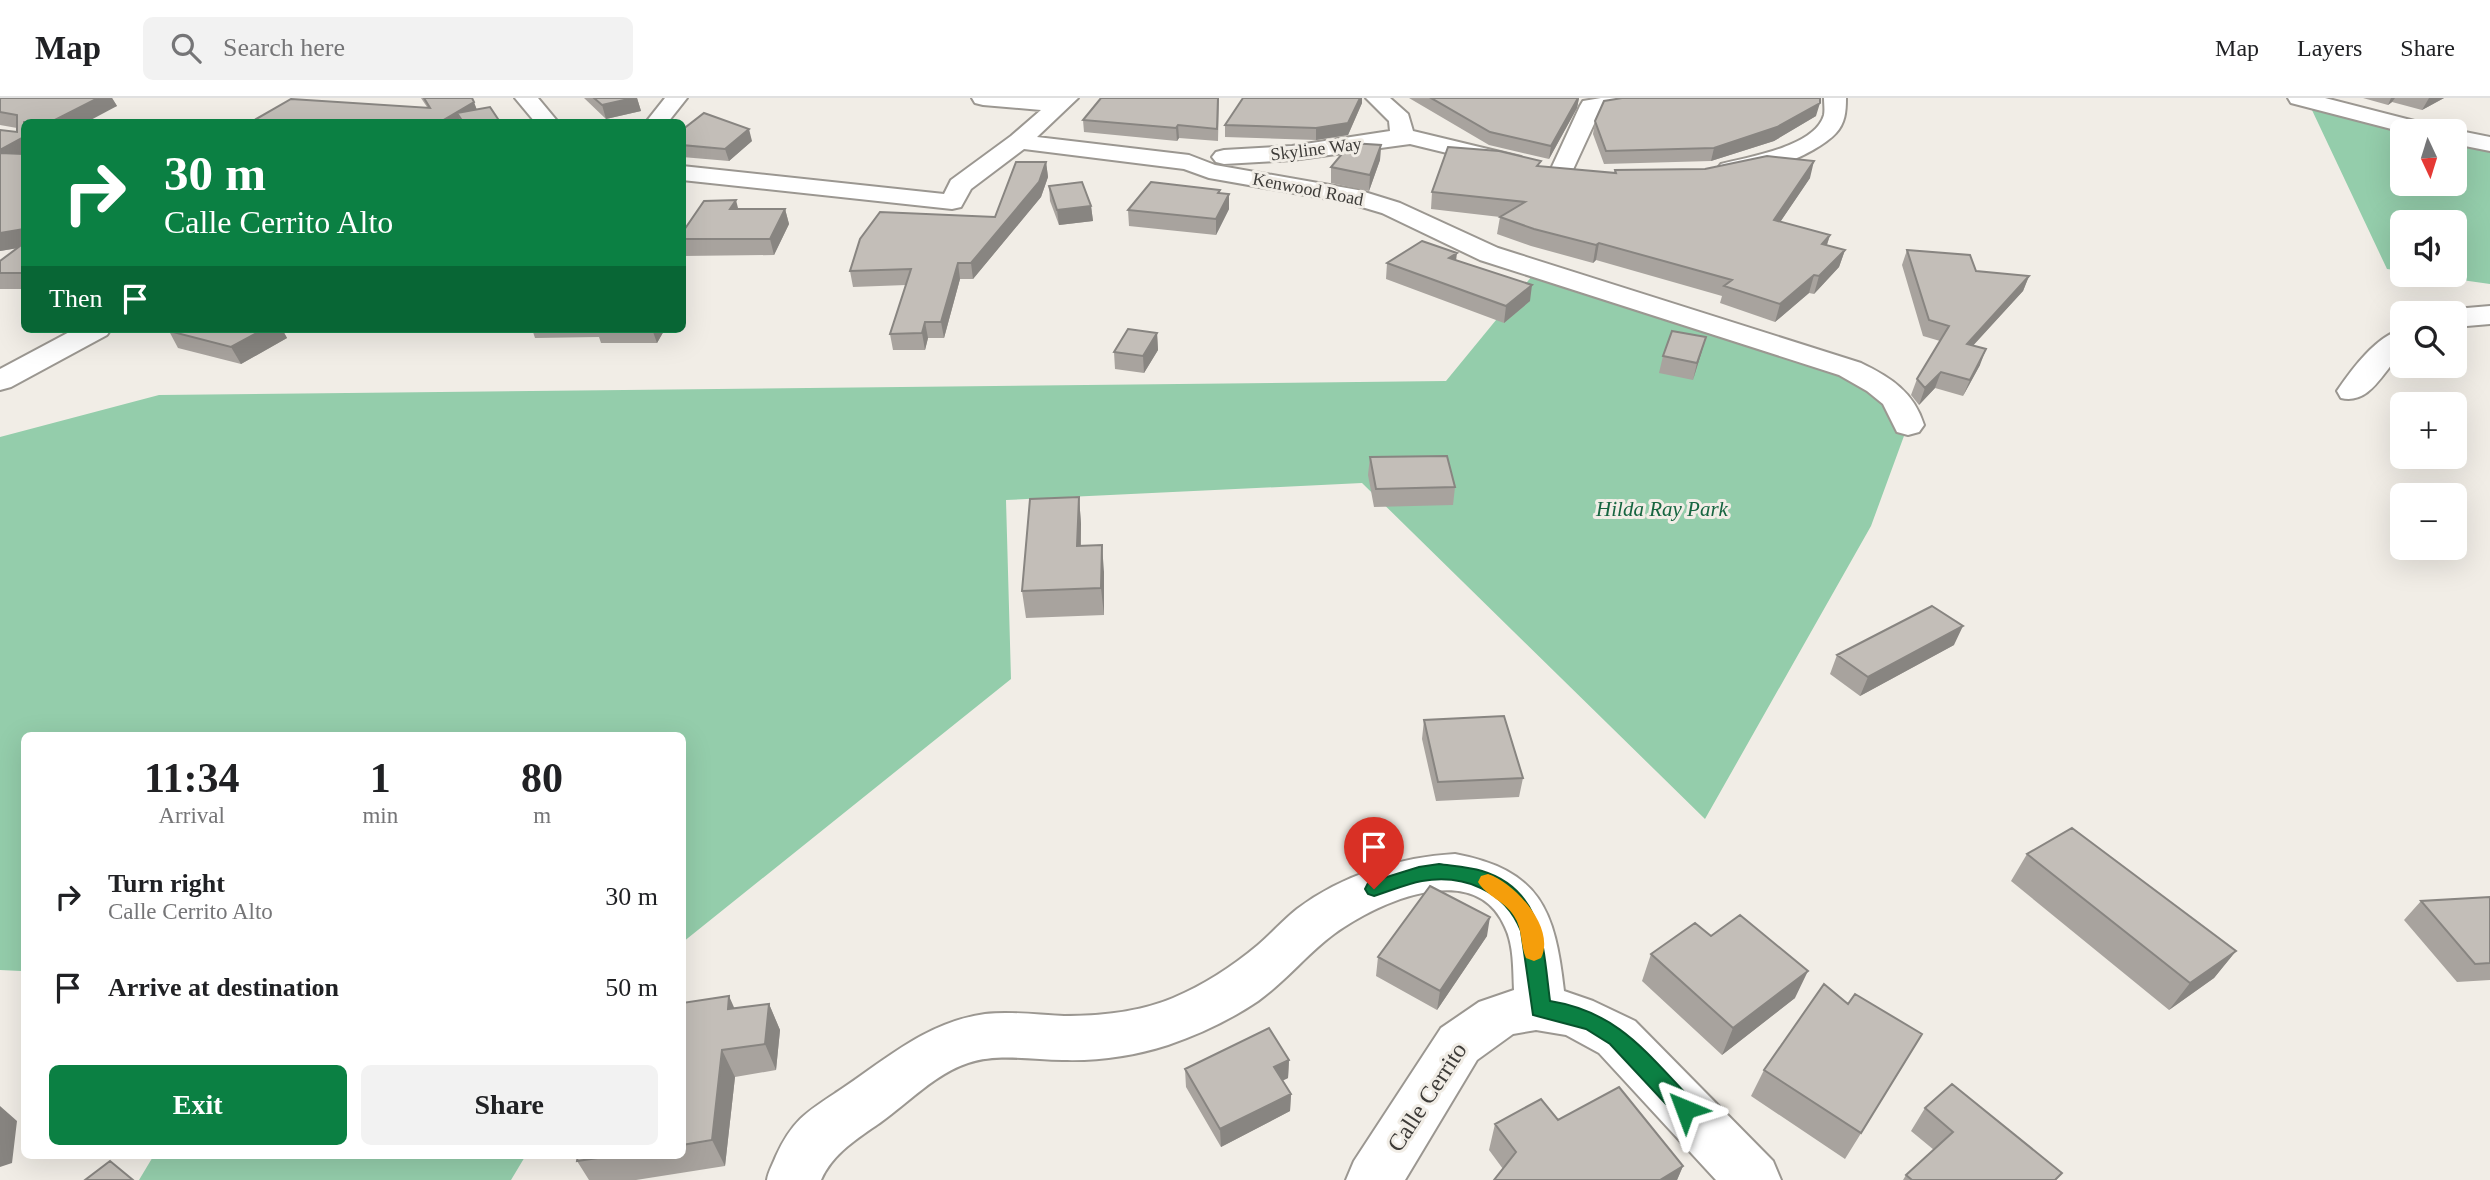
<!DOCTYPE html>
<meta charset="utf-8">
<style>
:root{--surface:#fff;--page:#f2f2f2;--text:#202124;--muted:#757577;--line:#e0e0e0;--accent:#0b8043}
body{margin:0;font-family:Georgia,serif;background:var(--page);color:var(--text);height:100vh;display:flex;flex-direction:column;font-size:26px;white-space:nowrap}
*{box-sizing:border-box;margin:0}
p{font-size:23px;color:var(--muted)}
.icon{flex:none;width:38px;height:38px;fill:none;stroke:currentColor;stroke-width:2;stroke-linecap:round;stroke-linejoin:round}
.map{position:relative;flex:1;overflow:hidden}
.sheet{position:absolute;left:21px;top:634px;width:665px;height:427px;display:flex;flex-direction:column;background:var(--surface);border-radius:10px;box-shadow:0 7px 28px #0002}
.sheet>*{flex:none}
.hud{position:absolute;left:21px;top:21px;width:665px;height:214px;border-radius:10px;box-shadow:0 7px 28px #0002;background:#0b8043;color:#fff;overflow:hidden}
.needle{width:46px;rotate:176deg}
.controls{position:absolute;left:2390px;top:21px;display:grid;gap:14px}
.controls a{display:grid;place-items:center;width:77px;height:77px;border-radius:10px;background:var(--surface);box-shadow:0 7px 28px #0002;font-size:35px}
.pin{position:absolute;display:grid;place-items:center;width:60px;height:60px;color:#fff;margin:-72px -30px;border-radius:50% 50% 50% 0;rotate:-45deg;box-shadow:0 0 7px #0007}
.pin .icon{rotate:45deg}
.me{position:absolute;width:77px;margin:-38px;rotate:316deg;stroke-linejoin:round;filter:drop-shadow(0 0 5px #0008)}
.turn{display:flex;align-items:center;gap:24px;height:147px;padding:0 28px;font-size:32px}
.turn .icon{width:91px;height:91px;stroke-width:2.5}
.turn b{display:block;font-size:49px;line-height:60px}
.then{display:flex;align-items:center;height:66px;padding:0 28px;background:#0003;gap:14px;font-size:26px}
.eta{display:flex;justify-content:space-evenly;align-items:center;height:119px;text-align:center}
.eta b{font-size:42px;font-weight:700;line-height:49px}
.cta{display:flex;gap:14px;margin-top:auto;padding:14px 28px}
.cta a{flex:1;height:80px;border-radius:10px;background:var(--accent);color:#fff;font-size:28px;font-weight:700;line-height:80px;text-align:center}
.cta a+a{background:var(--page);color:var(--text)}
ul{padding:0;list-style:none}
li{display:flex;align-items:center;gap:21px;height:91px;padding:0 28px}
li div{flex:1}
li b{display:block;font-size:26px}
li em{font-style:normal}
header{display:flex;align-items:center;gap:42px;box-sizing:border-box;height:98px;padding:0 35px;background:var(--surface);border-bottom:2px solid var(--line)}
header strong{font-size:33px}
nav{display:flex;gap:38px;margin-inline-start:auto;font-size:24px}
.search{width:490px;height:63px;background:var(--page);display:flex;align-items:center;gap:18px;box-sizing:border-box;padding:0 24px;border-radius:10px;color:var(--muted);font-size:26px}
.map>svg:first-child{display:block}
.green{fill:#94cdab}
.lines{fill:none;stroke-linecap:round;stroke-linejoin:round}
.minor-casing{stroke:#9b9791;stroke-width:4}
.minor{fill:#fff;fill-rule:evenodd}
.wall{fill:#a8a39e}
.shaded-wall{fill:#888581}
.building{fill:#c3beb8;stroke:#888581;stroke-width:2}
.route{fill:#0b8043;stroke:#07532c;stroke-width:2}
.slow{fill:#f59e0b}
.labels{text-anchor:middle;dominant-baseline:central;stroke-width:6;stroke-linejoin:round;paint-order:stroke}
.far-street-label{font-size:18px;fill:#3e3c39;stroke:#f1ede6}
.park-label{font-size:21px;font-style:italic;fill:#166540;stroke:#f1ede6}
.near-street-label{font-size:24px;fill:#3e3c39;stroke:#f1ede6}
</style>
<header>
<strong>Map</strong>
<div class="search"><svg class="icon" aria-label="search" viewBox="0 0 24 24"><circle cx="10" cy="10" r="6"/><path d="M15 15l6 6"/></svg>Search here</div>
<nav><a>Map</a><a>Layers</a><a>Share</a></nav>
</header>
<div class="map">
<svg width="2490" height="1082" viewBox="0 0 2490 1082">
<rect width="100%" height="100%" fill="#f1ede6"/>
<path class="green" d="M 2311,10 L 2403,34 L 2403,86 L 2455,86 L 2455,44 L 2490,51 L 2490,186 L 2426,177 L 2455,177 L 2455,124 L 2403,124 L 2403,173 L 2387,171 Z
M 1537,172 L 1835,265 L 1908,327 L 1871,428 L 1705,721 L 1362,385 L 1006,402 L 1011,581 L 683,844 L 682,637 L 24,637 L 24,875 L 21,873 L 0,872 L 0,339 L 159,297 L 1446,283 Z
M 154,1057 L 526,1057 L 511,1082 L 139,1082 Z"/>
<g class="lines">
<defs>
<path id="minor" d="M 515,0 L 538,0 L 558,24 L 535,24 Z
M 665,0 L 687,0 L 668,24 L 646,24 Z
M 972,0 L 1078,0 L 1037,39 L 1189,57 L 1215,67 L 1358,92 L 1400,105 L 1498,150 L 1861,265 C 1890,279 1914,294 1924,327 L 1919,334 L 1908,337 L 1897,334 L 1883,306 L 1867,293 L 1839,277 L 1480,162 L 1382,115 L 1345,104 L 1209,80 L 1184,71 L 1024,51 L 971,91 L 961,109 L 952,111 L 682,82 L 682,68 L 944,96 L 951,82 L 1011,38 L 1041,12 L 983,7 L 975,5 Z
M 1366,0 L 1390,0 L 1408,16 L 1413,33 L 1521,59 L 1525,64 L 1521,69 L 1513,71 L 1410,46 L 1292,62 L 1224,66 L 1216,64 L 1212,59 L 1216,54 L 1224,52 L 1292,48 L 1390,33 L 1389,23 Z
M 1601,0 L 1659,0 L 1656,5 L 1648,7 L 1600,13 L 1570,78 L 1562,80 L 1554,78 L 1550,73 L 1580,8 L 1583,3 Z
M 1824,0 L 1846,0 C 1846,14 1845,25 1836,35 C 1816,57 1749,83 1721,76 L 1717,71 L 1721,66 C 1748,59 1815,49 1824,17 C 1825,12 1824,5 1824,0 Z
M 2288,0 L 2325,0 L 2434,28 L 2437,33 L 2403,34 L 2291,5 Z
M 2455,32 L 2490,39 L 2490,53 L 2455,46 L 2455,33 L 2450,33 Z
M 2490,208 L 2490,226 L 2455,229 L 2455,215 L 2444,215 L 2455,211 Z
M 75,231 L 111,231 L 107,237 L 11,289 L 0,292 L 0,271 Z
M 2403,231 L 2403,254 C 2383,272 2371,307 2341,300 L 2337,293 C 2352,271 2376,238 2403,231 Z
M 1455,756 C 1540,772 1555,812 1564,893 L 1593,903 L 1635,923 L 1773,1063 L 1781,1082 L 1716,1082 L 1599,955 L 1566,937 L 1536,932 L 1513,936 L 1477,962 L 1405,1082 L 1346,1082 L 1354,1063 L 1441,930 L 1479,904 L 1514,892 C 1513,872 1514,847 1505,829 C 1475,759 1376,805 1334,836 C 1307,856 1286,883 1258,903 C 1230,922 1200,936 1168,947 C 1134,958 1099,963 1063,962 C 1032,962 998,955 968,965 C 935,976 909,1004 881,1024 C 857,1041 833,1055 821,1082 L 767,1082 C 768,1074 773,1066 776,1058 C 792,1023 805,1015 837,994 C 884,963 926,924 985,916 C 1011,913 1038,917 1064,918 C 1099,918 1140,914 1173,900 C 1204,887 1233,868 1258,847 C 1272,835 1283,822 1297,811 C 1342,777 1400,759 1455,756 Z"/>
</defs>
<use href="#minor" class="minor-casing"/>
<use href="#minor" class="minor"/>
</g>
<path class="wall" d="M 1,0 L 112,0 L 117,8 L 24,39 L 24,191 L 0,191 L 0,163 L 18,150 L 0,153 L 0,32 L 17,34 L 17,30 L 0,27 L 0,1 Z
M 421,0 L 472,0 L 477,12 L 500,24 L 251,24 L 427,9 Z
M 584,0 L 637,0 L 641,13 L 606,21 Z
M 1219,0 L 1218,43 L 1179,40 L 1177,43 L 1084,34 L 1083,22 Z
M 1243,0 L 1362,0 L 1362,5 L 1348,37 L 1316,42 L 1225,39 L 1225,27 Z
M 1409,0 L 1579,0 L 1577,10 L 1549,61 L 1489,47 Z
M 2363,0 L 2444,0 L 2422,12 L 2392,4 L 2388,7 Z
M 1816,18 L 1774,43 L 1711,63 L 1604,66 L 1593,36 L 1595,23 Z
M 682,32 L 752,43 L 729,63 L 682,59 Z
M 1381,47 L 1380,62 L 1369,93 L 1331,85 L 1331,69 Z
M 1046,64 L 1048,79 L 1041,99 L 973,181 L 960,181 L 944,240 L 928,240 L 925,252 L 893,252 L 890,236 L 906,187 L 853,189 L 850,173 L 995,119 Z
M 1540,68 L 1614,75 L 1615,72 L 1810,80 L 1780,124 L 1830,137 L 1827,147 L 1845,152 L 1839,169 L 1814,196 L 1809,195 L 1775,224 L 1720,205 L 1722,198 L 1596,162 L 1593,165 L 1531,148 L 1497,136 L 1500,119 L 1431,111 L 1432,94 Z
M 1049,88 L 1091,108 L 1093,123 L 1059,127 L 1050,103 Z
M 1220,95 L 1229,111 L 1216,137 L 1129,128 L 1128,112 Z
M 738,111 L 785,111 L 789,126 L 774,157 L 683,158 L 682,135 Z
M 1907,152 L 1976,173 L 2029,178 L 2023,193 L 1973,247 L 1980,267 L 1963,298 L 1935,290 L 1919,307 L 1911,297 L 1917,281 L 1940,243 L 1923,238 L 1902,167 Z
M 1456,162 L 1530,203 L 1504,225 L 1386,181 L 1387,165 Z
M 173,231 L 282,231 L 287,240 L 241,266 L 178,250 L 169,233 Z
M 532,231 L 665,231 L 657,245 L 601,245 L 599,239 L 535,240 Z
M 1157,235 L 1158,252 L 1144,275 L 1115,271 L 1114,254 Z
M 1706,239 L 1693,282 L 1659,275 L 1663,258 Z
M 1370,359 L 1455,389 L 1453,407 L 1374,409 L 1368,377 Z
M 1079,399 L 1081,426 L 1081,448 L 1104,474 L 1104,517 L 1026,520 L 1022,493 Z
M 1954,547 L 1860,598 L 1830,576 L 1837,557 Z
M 1424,622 L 1523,680 L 1519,699 L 1436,703 L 1422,641 Z
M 2027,756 L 2236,853 L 2214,880 L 2169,912 L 2011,783 Z
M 2490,799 L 2490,882 L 2457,884 L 2404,822 L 2421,803 Z
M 1487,838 L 1437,912 L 1376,878 L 1378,859 Z
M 1651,856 L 1795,900 L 1722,957 L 1642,883 Z
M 682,905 L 735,910 L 769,906 L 780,932 L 776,972 L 735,979 L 725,1068 L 636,1082 L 589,1082 L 577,1063 L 578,1057 L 682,1057 Z
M 1289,962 L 1288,980 L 1282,983 L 1291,996 L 1290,1013 L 1221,1049 L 1186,989 L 1185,971 Z
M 1906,963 L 1845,1061 L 1751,998 L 1764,972 Z
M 1925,1010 L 2062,1075 L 2056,1082 L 1903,1082 L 1906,1077 L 1934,1052 L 1911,1033 Z
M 1558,1022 L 1683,1068 L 1677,1082 L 1494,1082 L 1503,1071 L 1489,1052 L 1495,1026 Z"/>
<path class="shaded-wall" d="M 98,0 L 112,0 L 117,8 L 87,24 L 51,24 Z
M 633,0 L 637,0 L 641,13 L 606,21 L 602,7 Z
M 1360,0 L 1362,0 L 1362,5 L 1348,37 L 1316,42 L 1316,30 Z
M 1578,0 L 1579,0 L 1577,10 L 1549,61 L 1551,48 Z
M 2391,0 L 2395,0 L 2392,4 L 2388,7 Z
M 2429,0 L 2444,0 L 2422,12 Z
M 474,4 L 479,18 L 457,15 L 461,24 L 440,24 Z
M 1820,5 L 1816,18 L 1774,43 L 1711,63 L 1714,50 Z
M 1178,27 L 1179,40 L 1177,43 L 1176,30 Z
M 749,31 L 752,43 L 729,63 L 725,51 Z
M 24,39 L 24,58 L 0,65 L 0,52 Z
M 1381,47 L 1380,62 L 1369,93 L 1370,77 Z
M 1814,63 L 1810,80 L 1770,139 L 1774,122 Z
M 1046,64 L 1048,79 L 1041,99 L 973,181 L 971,165 Z
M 1229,96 L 1229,111 L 1216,137 L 1216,121 Z
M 736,102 L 740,118 L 730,111 Z
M 1091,108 L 1093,123 L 1059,127 L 1057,112 Z
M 785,111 L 789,126 L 774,157 L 770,141 Z
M 24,131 L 24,149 L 0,153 L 0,135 Z
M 1830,137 L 1824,155 L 1822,146 Z
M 1599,145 L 1596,162 L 1593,165 L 1596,147 Z
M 1845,152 L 1839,169 L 1814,196 L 1819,178 Z
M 1457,155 L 1455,171 L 1449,160 Z
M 958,165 L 960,181 L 944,240 L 941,224 Z
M 1814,177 L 1809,195 L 1775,224 L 1780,206 Z
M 2029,178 L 2023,193 L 1960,262 L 1967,246 Z
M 1532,187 L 1530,203 L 1504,225 L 1506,208 Z
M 925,224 L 928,240 L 925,252 L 922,235 Z
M 264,231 L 282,231 L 287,240 L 241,266 L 231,249 Z
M 652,231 L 665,231 L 657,245 Z
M 1157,235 L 1158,252 L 1144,275 L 1143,258 Z
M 1706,239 L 1701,256 L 1693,282 L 1697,265 Z
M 1986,251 L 1980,267 L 1963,298 L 1970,282 Z
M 1941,274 L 1935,290 L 1919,307 L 1925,290 Z
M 1079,399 L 1081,426 L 1080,475 L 1077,448 Z
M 1102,447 L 1104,474 L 1104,517 L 1101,490 Z
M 1963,528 L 1954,547 L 1860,598 L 1868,579 Z
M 1490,819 L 1487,838 L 1437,912 L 1440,893 Z
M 2236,853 L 2214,880 L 2169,912 L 2190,885 Z
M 1808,873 L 1795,900 L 1722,957 L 1733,930 Z
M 729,898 L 741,925 L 728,911 Z
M 769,906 L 780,932 L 776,972 L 765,946 Z
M 722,952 L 735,979 L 725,1068 L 712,1042 Z
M 1289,962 L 1288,980 L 1273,987 L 1274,969 Z
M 1291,996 L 1290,1013 L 1221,1049 L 1220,1031 Z
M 0,1008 L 17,1023 L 12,1065 L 0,1069 Z
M 1683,1068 L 1677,1082 L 1660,1082 Z"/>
<path class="building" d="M 1,0 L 98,0 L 51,24 L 24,24 L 24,39 L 0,52 L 0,32 L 17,34 L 17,17 L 0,14 L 0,1 Z
M 424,0 L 472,0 L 474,4 L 440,24 L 251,24 L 291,1 L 430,10 Z
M 594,0 L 633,0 L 602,7 Z
M 1101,0 L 1218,0 L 1217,31 L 1178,27 L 1176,30 L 1083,22 Z
M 1243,0 L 1360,0 L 1348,25 L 1316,30 L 1225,27 Z
M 1431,0 L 1578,0 L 1551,48 L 1490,34 Z
M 1622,0 L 1820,0 L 1820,5 L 1777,29 L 1714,50 L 1606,53 L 1595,23 L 1604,3 Z
M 490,9 L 500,24 L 463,24 L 457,15 Z
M 704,15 L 749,31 L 725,51 L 682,47 L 682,32 Z
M 1351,45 L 1381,47 L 1370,77 L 1331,69 Z
M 1448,49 L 1499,53 L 1541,63 L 1537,68 L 1616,75 L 1615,72 L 1705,71 L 1767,58 L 1814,63 L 1774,122 L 1830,137 L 1822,146 L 1845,152 L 1819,178 L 1814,177 L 1780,206 L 1724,188 L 1732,182 L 1599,145 L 1596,147 L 1534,131 L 1500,119 L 1525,104 L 1432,94 Z
M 0,55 L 24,56 L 24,131 L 0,135 Z
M 1016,64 L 1046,64 L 1039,84 L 971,165 L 958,165 L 941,224 L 925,224 L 922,235 L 890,236 L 911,171 L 850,173 L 860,141 L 880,114 L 995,119 Z
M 1082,84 L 1091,108 L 1057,112 L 1049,88 Z
M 1151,84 L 1220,92 L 1218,95 L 1229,96 L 1216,121 L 1128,112 Z
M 736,102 L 730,111 L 785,111 L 770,141 L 682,141 L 682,135 L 704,103 Z
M 1422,143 L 1457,155 L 1449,160 L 1532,187 L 1506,208 L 1387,165 Z
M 24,145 L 24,175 L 0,175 L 0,163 Z
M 1907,152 L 1970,157 L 1976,173 L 2029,178 L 1967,246 L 1986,251 L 1970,282 L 1941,274 L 1925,290 L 1917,281 L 1949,228 L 1929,222 Z
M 173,231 L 264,231 L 231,249 L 169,233 Z
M 1128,231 L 1157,235 L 1143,258 L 1114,254 Z
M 1672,233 L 1706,239 L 1697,265 L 1663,258 Z
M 1447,358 L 1455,389 L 1376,391 L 1370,359 Z
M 1079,399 L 1077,448 L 1102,447 L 1101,490 L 1022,493 L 1030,401 Z
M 1932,508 L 1963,528 L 1868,579 L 1837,557 Z
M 1504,618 L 1523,680 L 1438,684 L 1424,622 Z
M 2072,730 L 2236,853 L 2190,885 L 2027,756 Z
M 1430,788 L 1490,819 L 1440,893 L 1378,859 Z
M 2490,799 L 2490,865 L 2475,866 L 2421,803 Z
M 1740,817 L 1808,873 L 1733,930 L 1651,856 L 1695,825 L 1711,838 Z
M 1824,886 L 1848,906 L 1855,896 L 1922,936 L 1861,1035 L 1764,972 Z
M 729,898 L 728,911 L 769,906 L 765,946 L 722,952 L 712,1042 L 682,1047 L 682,905 Z
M 1269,930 L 1289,962 L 1274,969 L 1291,996 L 1220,1031 L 1185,971 Z
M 1952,986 L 2062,1075 L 2055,1082 L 1912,1082 L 1906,1077 L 1953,1034 L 1925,1010 Z
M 1619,989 L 1683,1068 L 1660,1082 L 1494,1082 L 1516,1054 L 1495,1026 L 1541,1001 L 1558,1022 Z
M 578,1057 L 618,1057 L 577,1063 Z
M 110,1063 L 133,1082 L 85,1082 Z"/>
<path class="route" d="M 1439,766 C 1453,768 1469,769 1482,773 C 1544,792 1543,850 1550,903 C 1619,914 1647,956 1693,1003 L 1696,1011 L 1693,1018 L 1685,1021 L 1677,1018 L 1610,946 L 1586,931 L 1533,917 L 1521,833 C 1505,792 1463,776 1422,783 C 1406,786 1390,793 1374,798 L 1368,796 L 1365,791 L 1368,785 L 1374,783 L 1419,769 Z"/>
<path class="slow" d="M 1488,776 C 1515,785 1556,830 1541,860 L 1534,863 L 1526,860 C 1520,847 1523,831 1514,818 C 1505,803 1486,798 1478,784 L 1481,778 Z"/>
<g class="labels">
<g class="far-street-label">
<text transform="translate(1316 51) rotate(-7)">Skyline Way</text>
<text transform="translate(1308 91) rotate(11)">Kenwood Road</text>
</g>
<g class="park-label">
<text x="1662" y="411">Hilda Ray Park</text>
</g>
<g class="near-street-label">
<text transform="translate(1427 999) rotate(-57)">Calle Cerrito</text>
</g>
</g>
</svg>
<div class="controls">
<a><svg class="needle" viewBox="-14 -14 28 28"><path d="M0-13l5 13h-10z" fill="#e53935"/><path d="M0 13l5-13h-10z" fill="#757577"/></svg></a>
<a><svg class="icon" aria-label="sound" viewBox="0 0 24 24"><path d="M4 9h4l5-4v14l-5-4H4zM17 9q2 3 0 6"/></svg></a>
<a><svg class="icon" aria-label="search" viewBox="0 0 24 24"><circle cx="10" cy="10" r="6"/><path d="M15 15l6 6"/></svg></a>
<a>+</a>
<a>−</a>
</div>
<div class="pin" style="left:1374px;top:791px;background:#d93025"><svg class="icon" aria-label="arrive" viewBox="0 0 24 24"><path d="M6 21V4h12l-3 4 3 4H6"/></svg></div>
<svg class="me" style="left:1685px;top:1011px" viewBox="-20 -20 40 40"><path d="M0-17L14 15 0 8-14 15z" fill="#0b8043" stroke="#fff" stroke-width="4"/></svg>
<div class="hud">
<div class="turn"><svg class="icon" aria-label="right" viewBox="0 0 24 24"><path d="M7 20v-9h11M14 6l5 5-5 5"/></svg><div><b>30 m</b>Calle Cerrito Alto</div></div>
<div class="then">Then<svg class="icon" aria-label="arrive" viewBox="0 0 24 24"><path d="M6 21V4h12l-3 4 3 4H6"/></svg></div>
</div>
<section class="sheet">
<div class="eta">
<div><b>11:34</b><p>Arrival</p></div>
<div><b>1</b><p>min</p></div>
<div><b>80</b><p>m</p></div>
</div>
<ul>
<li><svg class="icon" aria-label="right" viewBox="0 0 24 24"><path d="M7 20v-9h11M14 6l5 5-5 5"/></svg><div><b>Turn right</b><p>Calle Cerrito Alto</p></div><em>30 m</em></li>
<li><svg class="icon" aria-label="arrive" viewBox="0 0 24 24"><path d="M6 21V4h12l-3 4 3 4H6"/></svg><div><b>Arrive at destination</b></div><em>50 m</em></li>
</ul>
<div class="cta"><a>Exit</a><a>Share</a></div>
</section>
</div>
